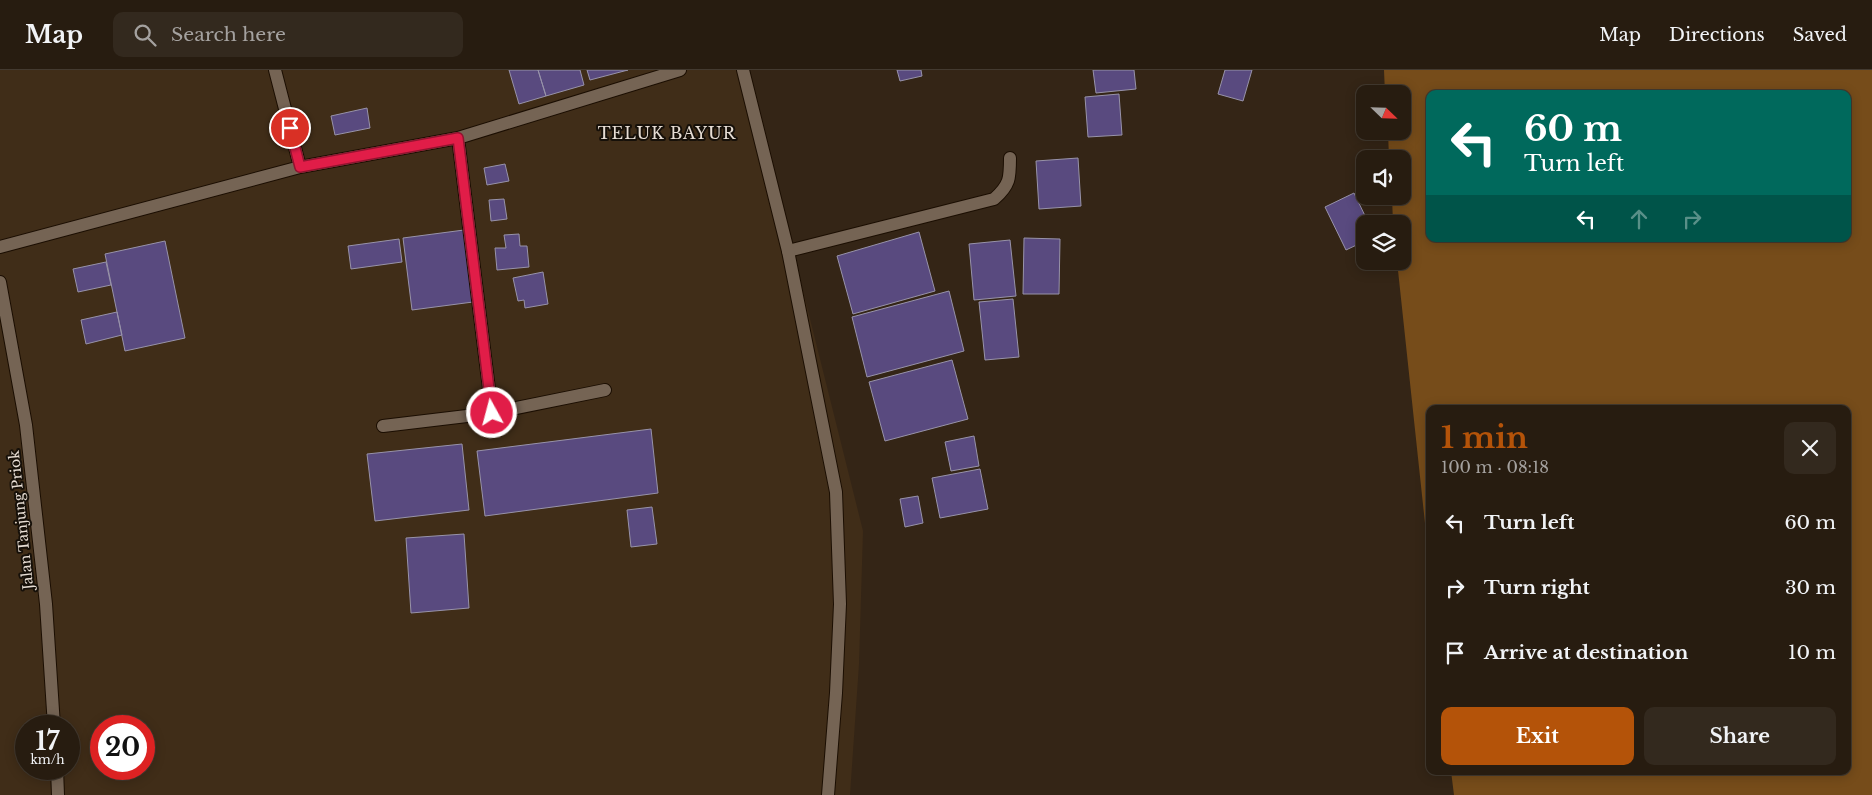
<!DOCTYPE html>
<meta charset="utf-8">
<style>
:root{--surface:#271c10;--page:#33291e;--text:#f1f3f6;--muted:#a4a19f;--line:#433a30;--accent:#b45309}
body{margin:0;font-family:"Libre Baskerville",serif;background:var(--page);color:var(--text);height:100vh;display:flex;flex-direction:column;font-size:19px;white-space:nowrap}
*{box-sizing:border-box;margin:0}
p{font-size:16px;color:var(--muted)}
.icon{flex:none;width:28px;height:28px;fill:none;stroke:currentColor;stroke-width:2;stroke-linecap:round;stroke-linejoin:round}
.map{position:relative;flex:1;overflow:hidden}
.details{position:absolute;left:1426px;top:335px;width:425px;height:370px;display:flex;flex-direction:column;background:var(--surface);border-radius:10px;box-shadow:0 2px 12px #0003,0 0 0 1px var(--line)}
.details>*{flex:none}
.hud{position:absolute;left:1426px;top:20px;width:425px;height:152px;border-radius:10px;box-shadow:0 2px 12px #0003,0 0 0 1px var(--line);background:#00695c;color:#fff;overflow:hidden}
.needle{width:32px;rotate:113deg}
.tools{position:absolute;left:1356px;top:15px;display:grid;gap:10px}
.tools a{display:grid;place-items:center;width:55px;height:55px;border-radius:10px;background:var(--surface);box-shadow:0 2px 12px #0003,0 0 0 1px var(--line);font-size:25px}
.speed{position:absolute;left:15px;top:645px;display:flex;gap:10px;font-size:25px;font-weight:700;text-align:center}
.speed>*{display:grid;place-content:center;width:65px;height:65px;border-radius:50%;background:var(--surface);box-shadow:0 2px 12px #0003,0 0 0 1px var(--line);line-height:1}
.speed small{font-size:12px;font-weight:400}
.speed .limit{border:8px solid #d22;background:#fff;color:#111}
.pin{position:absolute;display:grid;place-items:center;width:42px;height:42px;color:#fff;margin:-21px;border:2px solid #fff;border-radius:50%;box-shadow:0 1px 5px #0007}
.me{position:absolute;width:55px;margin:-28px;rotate:353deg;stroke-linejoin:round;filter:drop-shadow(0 0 4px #0008)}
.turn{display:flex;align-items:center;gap:18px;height:105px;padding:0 15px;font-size:22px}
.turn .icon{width:65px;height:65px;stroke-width:2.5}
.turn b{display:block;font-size:35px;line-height:42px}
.lanes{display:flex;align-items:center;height:48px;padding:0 15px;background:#0003;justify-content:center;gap:25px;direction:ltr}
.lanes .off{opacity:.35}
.round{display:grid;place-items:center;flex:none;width:52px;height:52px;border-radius:10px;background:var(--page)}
.summary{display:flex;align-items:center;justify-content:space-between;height:85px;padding:0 15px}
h1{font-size:30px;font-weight:700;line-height:38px;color:var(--accent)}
.action{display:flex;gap:10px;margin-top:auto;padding:10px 15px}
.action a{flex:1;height:58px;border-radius:10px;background:var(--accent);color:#fff;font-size:20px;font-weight:700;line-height:58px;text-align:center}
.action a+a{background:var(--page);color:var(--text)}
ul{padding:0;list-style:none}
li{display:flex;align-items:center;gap:15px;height:65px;padding:0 15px}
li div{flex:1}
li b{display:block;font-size:19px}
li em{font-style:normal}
header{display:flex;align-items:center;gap:30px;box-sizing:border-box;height:70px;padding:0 25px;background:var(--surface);border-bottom:1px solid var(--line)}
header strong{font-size:24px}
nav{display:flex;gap:28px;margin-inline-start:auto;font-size:18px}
.search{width:350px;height:45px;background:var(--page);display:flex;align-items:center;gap:12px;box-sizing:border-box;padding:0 18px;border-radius:10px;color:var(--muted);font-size:19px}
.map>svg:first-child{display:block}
.built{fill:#402d18;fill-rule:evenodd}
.forest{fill:#764c1a;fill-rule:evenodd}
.building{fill:#594a7f;stroke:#9893a9}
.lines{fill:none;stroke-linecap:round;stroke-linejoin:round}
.lane-casing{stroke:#1b0e02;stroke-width:14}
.street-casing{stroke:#1b0e02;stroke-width:14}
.secondary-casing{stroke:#1b0e02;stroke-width:14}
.lane{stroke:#756454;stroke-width:12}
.street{stroke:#756454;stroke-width:12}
.secondary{stroke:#756454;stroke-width:12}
.route-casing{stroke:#92132f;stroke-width:12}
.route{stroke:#e11d48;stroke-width:9}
.labels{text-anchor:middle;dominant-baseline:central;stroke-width:4;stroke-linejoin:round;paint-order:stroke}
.street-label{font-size:14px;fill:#e7ddd4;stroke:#161009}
.quarter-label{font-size:16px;letter-spacing:1px;fill:#e7ddd4;stroke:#161009}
</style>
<header>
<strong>Map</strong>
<div class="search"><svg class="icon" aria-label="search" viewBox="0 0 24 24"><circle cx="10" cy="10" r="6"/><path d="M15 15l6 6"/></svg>Search here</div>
<nav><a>Map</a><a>Directions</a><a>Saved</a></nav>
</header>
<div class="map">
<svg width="1872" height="725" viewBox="0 0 1872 725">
<rect width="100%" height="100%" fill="#342516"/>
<path class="built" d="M 0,0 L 739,0 L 794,185 L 863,461 L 859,594 L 850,725 L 0,725 ZM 26,656 L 69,656 L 69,699 L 26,699 ZM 101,656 L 144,656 L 144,699 L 101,699 Z"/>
<path class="forest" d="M 1384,0 L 1872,0 L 1872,725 L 1454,725 L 1451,701 L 1848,701 L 1848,339 L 1430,339 L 1430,500 L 1397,191 L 1402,191 L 1402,154 L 1393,154 L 1392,126 L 1402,126 L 1402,89 L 1389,89 L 1388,61 L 1402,61 L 1402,24 L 1385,24 ZM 1430,24 L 1848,24 L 1848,169 L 1430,169 Z"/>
<path class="building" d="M 509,0 L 538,0 L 546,26 L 519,34 Z
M 538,0 L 580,0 L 584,15 L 546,26 Z
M 587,0 L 628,0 L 590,10 Z
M 897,0 L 921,0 L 922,6 L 900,11 Z
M 1093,0 L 1134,0 L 1136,19 L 1096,23 Z
M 1225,0 L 1252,0 L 1243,31 L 1218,24 Z
M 1119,24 L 1122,65 L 1088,67 L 1085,27 Z
M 367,38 L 370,58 L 335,65 L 331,46 Z
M 1078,88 L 1081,136 L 1039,139 L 1036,91 Z
M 505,94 L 509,111 L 487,115 L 484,98 Z
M 1354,123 L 1369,154 L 1365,154 L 1365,171 L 1346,180 L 1325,137 Z
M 504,129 L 507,149 L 491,151 L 489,130 Z
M 464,160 L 473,232 L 412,240 L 403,168 Z
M 919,162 L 935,221 L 853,244 L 837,186 Z
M 519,164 L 520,176 L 527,176 L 529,197 L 497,200 L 495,178 L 506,178 L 504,165 Z
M 1024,168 L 1060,169 L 1059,224 L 1023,224 Z
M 399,169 L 402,192 L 351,199 L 348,176 Z
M 1010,170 L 1016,226 L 974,230 L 969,174 Z
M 165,171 L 185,268 L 125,281 L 105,184 Z
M 106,192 L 111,215 L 78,222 L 73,199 Z
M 543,202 L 548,234 L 525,238 L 524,230 L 518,231 L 513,208 Z
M 949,221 L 964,281 L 867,307 L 852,247 Z
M 1013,229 L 1019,287 L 985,290 L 979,232 Z
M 117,242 L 122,265 L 86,274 L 81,250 Z
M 952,290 L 968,349 L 885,371 L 869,312 Z
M 651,359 L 658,423 L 485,446 L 477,381 Z
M 974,366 L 979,396 L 951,401 L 945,372 Z
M 462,374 L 469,440 L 375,451 L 367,384 Z
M 980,399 L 988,439 L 940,448 L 932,408 Z
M 918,426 L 923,453 L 905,457 L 900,429 Z
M 652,437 L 657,474 L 631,477 L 627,440 Z
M 464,464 L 469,538 L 411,543 L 406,468 Z"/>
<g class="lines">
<defs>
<path id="lane" d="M 275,0 L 300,97
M 458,68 L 492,343
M 0,177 L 300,97 L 458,68 L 680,0
M 383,356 L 492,343 L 605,320"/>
<path id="street" d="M 788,181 L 994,129 C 1010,115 1010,108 1010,88"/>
<path id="secondary" d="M 743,0 L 788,181 L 836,422 L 840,534 L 836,623 L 828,725
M 0,212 L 26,355 L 46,534 L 54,656
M 57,699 L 58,725"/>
</defs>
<use href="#lane" class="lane-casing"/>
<use href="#street" class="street-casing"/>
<use href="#secondary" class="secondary-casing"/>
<use href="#lane" class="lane"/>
<use href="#street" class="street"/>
<use href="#secondary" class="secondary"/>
</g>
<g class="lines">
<defs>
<path id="route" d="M 290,58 L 300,97 L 458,68 L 492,343"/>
</defs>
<use href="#route" class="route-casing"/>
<use href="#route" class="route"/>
</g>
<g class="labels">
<g class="street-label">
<text transform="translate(21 450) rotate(-96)">Jalan Tanjung Priok</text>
</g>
<g class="quarter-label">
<text x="667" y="63">TELUK BAYUR</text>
</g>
</g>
</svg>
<div class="tools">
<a><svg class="needle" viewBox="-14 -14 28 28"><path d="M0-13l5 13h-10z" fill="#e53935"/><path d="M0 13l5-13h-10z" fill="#a4a19f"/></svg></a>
<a><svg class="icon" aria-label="sound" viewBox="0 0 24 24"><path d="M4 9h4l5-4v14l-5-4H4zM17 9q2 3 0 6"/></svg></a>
<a><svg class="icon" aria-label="layers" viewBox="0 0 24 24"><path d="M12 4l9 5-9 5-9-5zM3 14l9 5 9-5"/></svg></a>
</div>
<div class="speed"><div>17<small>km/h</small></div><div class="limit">20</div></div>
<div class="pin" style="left:290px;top:58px;background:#d93025"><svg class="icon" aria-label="arrive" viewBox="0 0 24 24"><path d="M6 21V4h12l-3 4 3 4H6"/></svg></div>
<svg class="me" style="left:492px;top:343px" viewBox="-20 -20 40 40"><circle r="17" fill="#e11d48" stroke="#fff" stroke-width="3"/><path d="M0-11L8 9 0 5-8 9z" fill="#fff"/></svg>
<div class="hud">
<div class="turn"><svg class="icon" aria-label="left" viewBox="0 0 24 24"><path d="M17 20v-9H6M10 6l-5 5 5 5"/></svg><div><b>60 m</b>Turn left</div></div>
<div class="lanes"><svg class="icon" aria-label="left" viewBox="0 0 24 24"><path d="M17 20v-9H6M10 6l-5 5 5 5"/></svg><svg class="icon off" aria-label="ahead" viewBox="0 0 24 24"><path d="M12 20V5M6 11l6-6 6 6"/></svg><svg class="icon off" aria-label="right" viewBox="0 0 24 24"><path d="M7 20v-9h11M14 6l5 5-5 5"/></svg></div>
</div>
<section class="details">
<div class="summary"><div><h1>1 min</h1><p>100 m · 08:18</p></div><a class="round"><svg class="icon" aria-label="close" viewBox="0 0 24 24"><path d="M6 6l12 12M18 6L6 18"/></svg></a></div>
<ul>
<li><svg class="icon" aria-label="left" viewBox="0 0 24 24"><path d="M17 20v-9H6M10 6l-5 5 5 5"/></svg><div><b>Turn left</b></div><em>60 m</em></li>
<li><svg class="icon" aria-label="right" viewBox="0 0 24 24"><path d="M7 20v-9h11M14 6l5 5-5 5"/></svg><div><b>Turn right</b></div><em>30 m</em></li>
<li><svg class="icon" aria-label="arrive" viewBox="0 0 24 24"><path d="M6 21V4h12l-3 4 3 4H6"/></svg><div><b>Arrive at destination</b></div><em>10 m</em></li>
</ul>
<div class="action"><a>Exit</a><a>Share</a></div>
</section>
</div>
